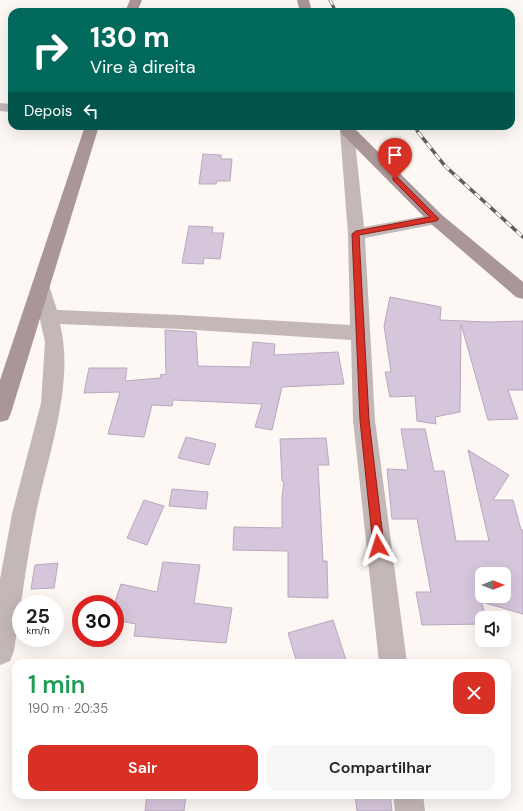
<!DOCTYPE html>
<html lang="pt">
<meta charset="utf-8">
<style>
:root{--surface:#fff;--page:#f6f6f6;--text:#222;--muted:#767676;--accent:#d93025}
body{margin:0;font-family:"DM Sans",sans-serif;background:var(--page);color:var(--text);height:100vh;display:flex;flex-direction:column;font-size:15px;white-space:nowrap}
*{box-sizing:border-box;margin:0}
p{font-size:13px;color:var(--muted)}
.icon{flex:none;width:22px;height:22px;fill:none;stroke:currentColor;stroke-width:2;stroke-linecap:round;stroke-linejoin:round}
.map{position:relative;flex:1;overflow:hidden}
.details{position:absolute;left:12px;top:659px;width:499px;height:140px;display:flex;flex-direction:column;background:var(--surface);border-radius:12px;box-shadow:0 4px 16px #0002}
.details>*{flex:none}
.top-card{position:absolute;left:8px;top:8px;width:507px;height:122px;border-radius:12px;box-shadow:0 4px 16px #0002;background:#00695c;color:#fff;overflow:hidden}
.needle{width:26px;rotate:90deg}
.buttons{position:absolute;left:475px;top:567px;display:grid;gap:8px}
.buttons a{display:grid;place-items:center;width:36px;height:36px;border-radius:8px;background:var(--surface);box-shadow:0 4px 16px #0002;font-size:20px}
.speed{position:absolute;left:12px;top:595px;display:flex;gap:8px;font-size:20px;font-weight:700;text-align:center}
.speed>*{display:grid;place-content:center;width:52px;height:52px;border-radius:50%;background:var(--surface);box-shadow:0 4px 16px #0002;line-height:1}
.speed small{font-size:10px;font-weight:400}
.speed .limit{border:6px solid #d22;background:#fff;color:#111}
.pin{position:absolute;display:grid;place-items:center;width:34px;height:34px;color:#fff;margin:-41px -17px;border-radius:50% 50% 50% 0;rotate:-45deg;box-shadow:0 0 4px #0007}
.pin .icon{rotate:45deg}
.me{position:absolute;width:44px;margin:-22px;rotate:354deg;stroke-linejoin:round;filter:drop-shadow(0 0 3px #0008)}
.turn{display:flex;align-items:center;gap:14px;height:84px;padding:0 16px;font-size:18px}
.turn .icon{width:52px;height:52px;stroke-width:2.5}
.turn b{display:block;font-size:28px;line-height:34px}
.then{display:flex;align-items:center;height:38px;padding:0 16px;background:#0003;gap:8px;font-size:15px}
.round{display:grid;place-items:center;flex:none;width:42px;height:42px;border-radius:12px;background:var(--page)}
.headline{display:flex;align-items:center;justify-content:space-between;height:68px;padding:0 16px}
h1{font-size:24px;font-weight:600;line-height:30px;color:#1e9e55}
.button{display:flex;gap:8px;margin-top:auto;padding:8px 16px}
.button a{flex:1;height:46px;border-radius:12px;background:var(--accent);color:#fff;font-size:16px;font-weight:600;line-height:46px;text-align:center}
.button a+a{background:var(--page);color:var(--text)}
.map>svg:first-child{display:block}
.building{fill:#d6c6dc;stroke:#b8a8be;fill-rule:evenodd}
.lines{fill:none;stroke-linecap:round;stroke-linejoin:round}
.street{fill:#c4b7b7;fill-rule:evenodd}
.secondary{fill:#aa9696;fill-rule:evenodd}
.rail-far1-casing{stroke:#645b57;stroke-width:3}
.rail-casing{stroke:#645b57;stroke-width:3.5}
.rail-far1{stroke:#fff;stroke-width:2;stroke-dasharray:5.5;stroke-linecap:butt}
.rail{stroke:#fff;stroke-width:2.5;stroke-dasharray:7;stroke-linecap:butt}
.route{fill:#d93025;stroke:#8d1f18}
</style>
<div class="map">
<svg width="523" height="811" viewBox="0 0 523 811">
<rect width="100%" height="100%" fill="#fef8f5"/>
<path class="building" d="M 203,154 L 221,155 L 221,159 L 232,159 L 230,181 L 217,181 L 216,184 L 199,184 Z
M 189,226 L 213,227 L 212,233 L 224,233 L 220,259 L 204,258 L 203,264 L 182,263 Z
M 390,297 L 441,307 L 440,320 L 489,322 L 523,321 L 523,390 L 508,390 L 518,419 L 488,420 L 461,324 L 460,412 L 435,417 L 436,424 L 417,421 L 415,396 L 390,397 L 385,372 L 391,372 L 384,326 Z
M 165,330 L 196,332 L 198,366 L 250,367 L 253,342 L 275,344 L 274,355 L 338,352 L 344,384 L 282,387 L 272,430 L 255,427 L 262,404 L 173,400 L 172,406 L 152,405 L 144,437 L 108,434 L 120,392 L 84,393 L 89,368 L 127,368 L 125,381 L 160,378 L 161,374 L 166,375 Z
M 401,429 L 425,429 L 434,471 L 444,471 L 456,541 L 489,541 L 468,450 L 509,475 L 493,500 L 513,500 L 521,530 L 523,530 L 523,614 L 482,602 L 485,618 L 482,618 L 482,624 L 422,625 L 416,592 L 431,592 L 417,519 L 392,519 L 387,469 L 408,470 ZM 482,574 L 504,574 L 504,596 L 482,596 Z
M 186,437 L 216,444 L 209,465 L 178,458 Z
M 326,438 L 329,465 L 318,465 L 323,561 L 327,561 L 328,598 L 288,597 L 288,551 L 233,550 L 234,527 L 282,528 L 282,496 L 284,482 L 282,481 L 280,439 Z
M 172,489 L 208,492 L 206,509 L 169,506 Z
M 144,500 L 164,506 L 147,545 L 127,538 Z
M 163,562 L 200,565 L 194,603 L 232,608 L 226,643 L 134,636 L 136,624 L 115,620 L 115,602 L 121,584 L 157,592 Z
M 58,563 L 54,588 L 31,589 L 35,565 Z
M 333,620 L 347,663 L 297,663 L 288,633 Z
M 147,795 L 186,795 L 184,811 L 145,811 Z
M 355,795 L 390,795 L 392,811 L 357,811 Z"/>
<g class="lines">
<path class="street" d="M 0,103 L 12,104 L 12,112 L 0,111 Z
M 347,127 L 352,128 L 354,131 L 364,227 L 436,214 L 442,215 L 444,219 L 442,223 L 436,224 L 365,238 L 375,420 L 407,663 L 379,663 L 353,420 L 351,340 L 180,329 L 60,324 C 75,383 48,455 36,513 C 27,558 21,605 14,651 L 10,661 L 0,665 L 0,579 L 12,514 L 41,403 L 45,342 L 32,284 L 35,279 L 41,278 L 47,279 L 57,310 L 180,315 L 350,325 L 348,234 L 340,131 L 342,128 Z
M 393,795 L 423,795 L 425,811 L 395,811 Z"/>
<path class="secondary" d="M 130,0 L 142,0 L 137,12 L 125,12 Z
M 297,0 L 309,0 L 312,12 L 300,12 Z
M 85,126 L 99,126 L 11,413 L 8,420 L 0,422 L 0,380 Z
M 338,126 L 352,126 L 442,215 L 523,282 L 523,299 L 516,297 L 430,223 L 342,134 Z"/>
<defs>
<path id="rail-far1" d="M 330,0 L 336,12
M 413,126 L 419,133"/>
<path id="rail" d="M 418,132 L 445,166 L 523,237"/>
</defs>
<use href="#rail-far1" class="rail-far1-casing"/>
<use href="#rail" class="rail-casing"/>
<use href="#rail-far1" class="rail-far1"/>
<use href="#rail" class="rail"/>
</g>
<path class="route" d="M 393,177 L 397,177 L 439,219 L 436,221 L 359,235 L 369,420 L 384,546 L 382,550 L 378,551 L 375,550 L 373,546 L 360,420 L 352,234 L 356,231 L 430,217 L 393,180 Z"/>
</svg>
<div class="buttons">
<a><svg class="needle" viewBox="-14 -14 28 28"><path d="M0-13l5 13h-10z" fill="#e53935"/><path d="M0 13l5-13h-10z" fill="#767676"/></svg></a>
<a><svg class="icon" aria-label="sound" viewBox="0 0 24 24"><path d="M4 9h4l5-4v14l-5-4H4zM17 9q2 3 0 6"/></svg></a>
</div>
<div class="speed"><div>25<small>km/h</small></div><div class="limit">30</div></div>
<div class="pin" style="left:395px;top:179px;background:#d93025"><svg class="icon" aria-label="arrive" viewBox="0 0 24 24"><path d="M6 21V4h12l-3 4 3 4H6"/></svg></div>
<svg class="me" style="left:378px;top:546px" viewBox="-20 -20 40 40"><path d="M0-17L14 15 0 8-14 15z" fill="#d93025" stroke="#fff" stroke-width="4"/></svg>
<div class="top-card">
<div class="turn"><svg class="icon" aria-label="right" viewBox="0 0 24 24"><path d="M7 20v-9h11M14 6l5 5-5 5"/></svg><div><b>130 m</b>Vire à direita</div></div>
<div class="then">Depois<svg class="icon" aria-label="left" viewBox="0 0 24 24"><path d="M17 20v-9H6M10 6l-5 5 5 5"/></svg></div>
</div>
<section class="details">
<div class="headline"><div><h1>1 min</h1><p>190 m · 20:35</p></div><a class="round" style="background:#d93025;color:#fff"><svg class="icon" aria-label="close" viewBox="0 0 24 24"><path d="M6 6l12 12M18 6L6 18"/></svg></a></div>
<div class="button"><a>Sair</a><a>Compartilhar</a></div>
</section>
</div>
